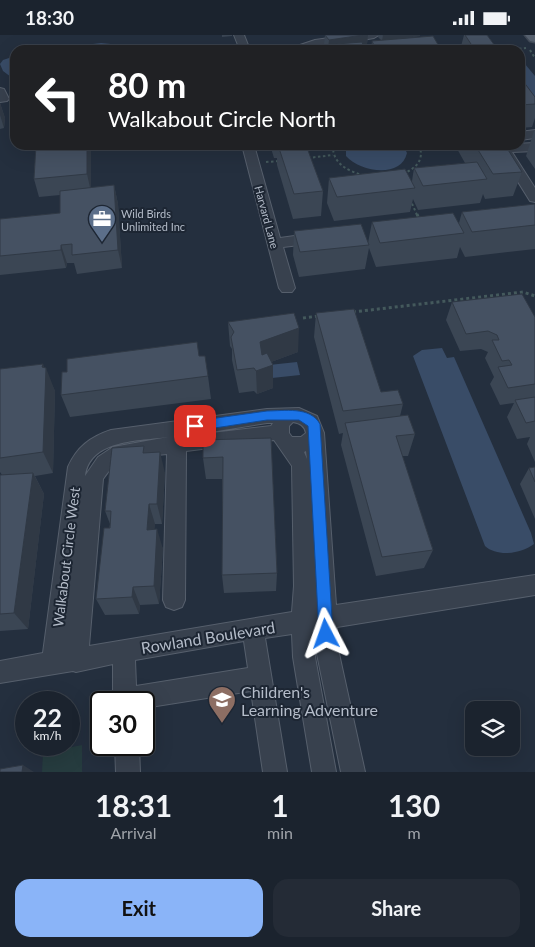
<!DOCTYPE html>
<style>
:root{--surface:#1b232e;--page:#242b36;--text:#f1f3f6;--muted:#a0a4aa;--line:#39404a;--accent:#8ab4f8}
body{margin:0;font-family:Lato,sans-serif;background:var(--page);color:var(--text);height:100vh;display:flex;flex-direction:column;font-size:19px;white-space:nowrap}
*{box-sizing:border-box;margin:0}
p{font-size:16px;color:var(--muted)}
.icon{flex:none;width:28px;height:28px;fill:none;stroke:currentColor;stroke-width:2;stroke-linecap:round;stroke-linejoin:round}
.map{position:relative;height:737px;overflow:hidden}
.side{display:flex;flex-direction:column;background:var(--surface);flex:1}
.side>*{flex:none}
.hud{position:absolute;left:10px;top:10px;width:515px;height:105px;border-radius:15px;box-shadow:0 5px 20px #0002,0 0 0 1px var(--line);background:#202124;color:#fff;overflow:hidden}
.tools{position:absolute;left:465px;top:666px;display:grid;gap:10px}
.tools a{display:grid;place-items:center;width:55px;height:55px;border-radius:10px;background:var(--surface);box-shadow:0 5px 20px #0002,0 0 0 1px var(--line);font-size:25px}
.speed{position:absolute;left:15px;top:656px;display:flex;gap:10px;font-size:25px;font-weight:700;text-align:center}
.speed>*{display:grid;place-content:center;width:65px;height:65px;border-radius:50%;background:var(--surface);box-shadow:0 5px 20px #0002,0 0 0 1px var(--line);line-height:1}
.speed small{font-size:12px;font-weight:400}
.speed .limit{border:2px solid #111;border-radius:8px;background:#fff;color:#111}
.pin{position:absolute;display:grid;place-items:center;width:42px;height:42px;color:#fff;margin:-21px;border-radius:10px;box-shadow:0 2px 8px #0006}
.me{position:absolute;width:55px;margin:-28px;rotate:356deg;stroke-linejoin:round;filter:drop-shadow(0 0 4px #0008)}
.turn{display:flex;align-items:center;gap:18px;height:105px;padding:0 15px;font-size:22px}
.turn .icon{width:65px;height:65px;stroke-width:2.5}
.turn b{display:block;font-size:35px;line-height:42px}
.eta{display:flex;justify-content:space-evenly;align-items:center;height:85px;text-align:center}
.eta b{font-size:30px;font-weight:700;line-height:35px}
.button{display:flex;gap:10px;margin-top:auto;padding:10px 15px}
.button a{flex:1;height:58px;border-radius:15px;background:var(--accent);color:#111;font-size:20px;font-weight:700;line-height:58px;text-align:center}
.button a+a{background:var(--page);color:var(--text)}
.status{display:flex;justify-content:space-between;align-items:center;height:35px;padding:0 25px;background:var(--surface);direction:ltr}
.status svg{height:14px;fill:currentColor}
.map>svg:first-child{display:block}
.green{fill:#263c3f}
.water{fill:#394c67}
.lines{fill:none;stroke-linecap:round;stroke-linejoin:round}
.minor-casing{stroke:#565f6c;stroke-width:2}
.major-casing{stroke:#414a57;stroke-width:3}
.path-far1{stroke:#44595c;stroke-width:2;stroke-dasharray:2.5 2.5;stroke-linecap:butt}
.path{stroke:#44595c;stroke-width:3;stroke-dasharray:3 3;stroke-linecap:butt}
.minor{fill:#38414e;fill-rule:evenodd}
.major{fill:#56606e;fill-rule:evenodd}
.wall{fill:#3b4654}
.shaded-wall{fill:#303945}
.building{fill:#455162;stroke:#303945}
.route{fill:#1a73e8;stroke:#114b97}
.labels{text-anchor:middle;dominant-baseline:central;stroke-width:4;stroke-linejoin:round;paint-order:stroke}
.far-poi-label{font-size:11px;fill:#b4bcc9;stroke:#1d2633;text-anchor:start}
.far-street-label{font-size:11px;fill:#b4bcc9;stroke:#1d2633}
.street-label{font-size:14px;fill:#b4bcc9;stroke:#1d2633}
.near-street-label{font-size:16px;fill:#b4bcc9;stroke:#1d2633}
.near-poi-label{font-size:16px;fill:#b4bcc9;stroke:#1d2633;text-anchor:start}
</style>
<div class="status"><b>18:30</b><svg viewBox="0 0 49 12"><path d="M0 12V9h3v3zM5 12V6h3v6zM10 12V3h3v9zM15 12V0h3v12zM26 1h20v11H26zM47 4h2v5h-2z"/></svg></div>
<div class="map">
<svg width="535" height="737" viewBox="0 0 535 737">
<rect width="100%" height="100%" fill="#242f3e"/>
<path class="green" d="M 82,710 L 82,737 L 42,737 L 43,718 Z"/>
<path class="water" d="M 101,8 L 131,11 L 133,15 L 44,15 Z
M 15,21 L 15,45 L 3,36 L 0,29 L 3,25 Z
M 520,23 L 535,41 L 535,81 L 520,60 Z
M 346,110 L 403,110 L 407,118 C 401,144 360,137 346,121 Z
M 442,313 L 447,323 L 454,322 L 531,498 L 534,509 C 521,519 497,522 485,511 L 413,321 L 422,315 Z
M 297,327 L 300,340 L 272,343 L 269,330 Z"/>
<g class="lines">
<defs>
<path id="minor" d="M 234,0 L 244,0 L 250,15 L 240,15 Z
M 351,0 L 379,0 L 374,3 L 302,15 L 285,15 L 315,5 Z
M 0,53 L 4,54 L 9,64 L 7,66 L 0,67 Z
M 535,95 L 535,103 L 520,105 L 520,97 Z
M 535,108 L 535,116 L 512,117 L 535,153 L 535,167 L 530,166 L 495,110 Z
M 242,110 L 254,110 L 280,203 L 316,198 L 323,203 L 316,208 L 283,212 L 295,253 L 292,257 L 282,257 L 279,253 Z
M 299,373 L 317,381 L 324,398 L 336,570 L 535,540 L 535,560 L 337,592 L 338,614 L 365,737 L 341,737 L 316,614 L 315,595 L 313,595 L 315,622 L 336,737 L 312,737 L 293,622 L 292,599 L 265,603 L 287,737 L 263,737 L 251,656 L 144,673 L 144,668 L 113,668 L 113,629 L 76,637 L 73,636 L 0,648 L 0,626 L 43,618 L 68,432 C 77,412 90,402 111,395 L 267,374 ZM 293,387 C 300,388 305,391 306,398 L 301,402 L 292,402 L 289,398 L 289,391 ZM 267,388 L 273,388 L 271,391 L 186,401 ZM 168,402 L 113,412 L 98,422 L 85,441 C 90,404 140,406 168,402 ZM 274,405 L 292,431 L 294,551 L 292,577 L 89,611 L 103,444 C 119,419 141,422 167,419 L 163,565 L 166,572 L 174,575 L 182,572 L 185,565 L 186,416 ZM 306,416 L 307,424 L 304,417 ZM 244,606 L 248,633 L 136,651 L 135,625 Z
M 115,710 L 139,710 L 140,737 L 116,737 Z"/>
<path id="major" d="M 525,0 L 535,0 L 535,7 L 530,6 Z"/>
</defs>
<use href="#minor" class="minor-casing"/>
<use href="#major" class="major-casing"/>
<path class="path-far1" d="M 504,15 L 526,13
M 530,15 L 535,23
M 333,110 C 332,128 347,136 363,140
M 420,111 L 437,110
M 308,123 L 333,120
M 266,127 L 280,126
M 403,139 C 416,133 425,125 419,110
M 410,164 L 417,180"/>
<path class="path" d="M 417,179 L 419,184
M 353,277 L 523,257 L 535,261
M 303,283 L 319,281"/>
<use href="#minor" class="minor"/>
<use href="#major" class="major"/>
</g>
<path class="wall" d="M 222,0 L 232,0 L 232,1 L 222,2 Z
M 325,0 L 368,0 L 367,9 L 363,9 L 365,15 L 298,15 L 298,12 L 325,10 L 324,9 Z
M 378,0 L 420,1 L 399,4 L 440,13 L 440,15 L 371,15 L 372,6 L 381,5 L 378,2 Z
M 464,0 L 487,0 L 498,15 L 460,15 Z
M 520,42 L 535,62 L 535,83 L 532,92 L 520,93 Z
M 0,68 L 5,83 L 4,93 L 0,94 Z
M 534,96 L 535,96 L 535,134 L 526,121 Z
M 36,110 L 91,110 L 91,153 L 114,150 L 118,169 L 122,233 L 77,239 L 74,228 L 67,228 L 66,233 L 0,240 L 0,184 L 60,178 L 60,160 L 39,162 L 34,144 Z
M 270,110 L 306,110 L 323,156 L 321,181 L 293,184 L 277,130 L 277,123 L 274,123 Z
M 456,110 L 505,110 L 522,137 L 513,161 L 485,164 L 483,159 L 480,168 L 418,175 L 413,164 L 410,177 L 334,186 L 327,168 L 329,143 L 412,146 L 414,133 L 465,128 L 456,112 Z
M 535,169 L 535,214 L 465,222 L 460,212 L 457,223 L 376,232 L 369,213 L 365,234 L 299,242 L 293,220 L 294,196 L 368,208 L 372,187 L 459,188 L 462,177 Z
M 452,267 L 535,282 L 535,427 L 527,409 L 530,402 L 517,404 L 507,382 L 514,368 L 500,370 L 490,349 L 494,342 L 485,323 L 488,317 L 481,314 L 460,316 L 446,285 Z
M 316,278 L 381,357 L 403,369 L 400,381 L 415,399 L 408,421 L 402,421 L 433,515 L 424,533 L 376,541 L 341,410 L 343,398 L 339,399 L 314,302 Z
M 228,287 L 298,317 L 271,327 L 273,353 L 257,359 L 254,356 L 239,358 L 232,325 L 232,314 L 230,311 Z
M 199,321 L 208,341 L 211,364 L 70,382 L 61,360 L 67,337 Z
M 44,333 L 55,356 L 53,438 L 35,441 L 44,459 L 28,594 L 0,596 L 0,440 L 2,440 L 0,437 L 0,334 Z
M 271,403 L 277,538 L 276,556 L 224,558 L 222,540 L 222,444 L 206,444 L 203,423 Z
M 146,418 L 165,438 L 162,489 L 155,489 L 154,494 L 163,514 L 159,569 L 140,570 L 139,579 L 105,580 L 96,564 L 110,489 L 105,476 Z
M 535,432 L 535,484 L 520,449 L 529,433 Z"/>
<path class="shaded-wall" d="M 363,0 L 368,0 L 367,9 L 328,14 L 329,5 Z
M 383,0 L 420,0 L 420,1 L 382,6 Z
M 0,68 L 5,83 L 4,93 L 0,80 Z
M 87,110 L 91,110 L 91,157 L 87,139 Z
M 114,150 L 118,169 L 122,233 L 118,215 Z
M 61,210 L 67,228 L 66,233 L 61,215 Z
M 299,293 L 298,317 L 260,331 L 260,307 Z
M 43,329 L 46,336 L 46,333 L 55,356 L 53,438 L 43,417 Z
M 273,330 L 273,353 L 257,359 L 256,336 Z
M 160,417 L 165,438 L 162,489 L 157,469 Z
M 33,438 L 44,459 L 28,594 L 14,578 Z
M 149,469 L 155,489 L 153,514 L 147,495 Z
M 157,494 L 163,514 L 159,569 L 154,551 Z
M 133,552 L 140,570 L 139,579 L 132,562 Z
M 23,730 L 34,737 L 22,737 Z"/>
<path class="building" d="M 325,0 L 363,0 L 329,5 Z
M 465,0 L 487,0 L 498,15 L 475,15 Z
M 433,1 L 440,13 L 414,15 L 376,15 L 372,6 Z
M 362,7 L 365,15 L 299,15 L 298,12 Z
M 290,13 L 291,15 L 267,15 Z
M 520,42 L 535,62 L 535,69 L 520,70 Z
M 36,110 L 87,110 L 87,139 L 34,144 Z
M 278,110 L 306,110 L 323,156 L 294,159 Z
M 475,110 L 505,110 L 522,137 L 493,139 Z
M 477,127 L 487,144 L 423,151 L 414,133 Z
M 405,134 L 415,153 L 337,162 L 329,143 Z
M 114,150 L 118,215 L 72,220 L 72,209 L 61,210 L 61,215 L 0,221 L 0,184 L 60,178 L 60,156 Z
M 535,169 L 535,190 L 472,197 L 462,177 Z
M 453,178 L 464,198 L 380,208 L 372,187 Z
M 361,189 L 369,210 L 300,217 L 294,196 Z
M 522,259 L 535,282 L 535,349 L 508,353 L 498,332 L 512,330 L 509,325 L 502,326 L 492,305 L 499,305 L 497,300 L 488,296 L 466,299 L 452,267 Z
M 354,274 L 381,357 L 398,355 L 403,369 L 343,376 L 316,278 Z
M 294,278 L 299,293 L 260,307 L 262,320 L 267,318 L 273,330 L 256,336 L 254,333 L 237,335 L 231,302 L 234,297 L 228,287 Z
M 197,307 L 199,321 L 205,321 L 208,341 L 61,360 L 62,337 L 67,337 L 67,324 Z
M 43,329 L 42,332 L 46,333 L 43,417 L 0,423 L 0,334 Z
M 535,362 L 535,386 L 526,388 L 515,365 Z
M 408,380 L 415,399 L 396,401 L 433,515 L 382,522 L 345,388 Z
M 271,403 L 277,538 L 222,540 L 223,422 L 203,423 L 203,405 Z
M 144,411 L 143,418 L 160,417 L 157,469 L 149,469 L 147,495 L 157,494 L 154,551 L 133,552 L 132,562 L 96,564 L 104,493 L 110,493 L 111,476 L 105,476 L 112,413 Z
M 535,432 L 535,447 L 529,433 Z
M 33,438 L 14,578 L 0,579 L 0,440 Z
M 23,730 L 22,737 L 0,737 L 0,734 Z"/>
<path class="route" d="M 267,376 C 284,376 310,371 320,389 L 333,599 L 331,604 L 326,606 L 321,604 L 319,599 L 308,391 L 299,385 L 267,385 L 195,396 L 189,391 L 195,386 Z"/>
<defs>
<symbol id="office-pin" viewBox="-11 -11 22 30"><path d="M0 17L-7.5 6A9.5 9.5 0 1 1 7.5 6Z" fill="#5c6f8a" stroke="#1d2633"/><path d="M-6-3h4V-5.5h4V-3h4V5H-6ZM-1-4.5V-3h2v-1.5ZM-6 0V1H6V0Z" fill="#fff"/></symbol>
<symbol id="school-pin" viewBox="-11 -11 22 30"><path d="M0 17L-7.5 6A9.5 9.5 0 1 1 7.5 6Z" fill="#8d6e63" stroke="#1d2633"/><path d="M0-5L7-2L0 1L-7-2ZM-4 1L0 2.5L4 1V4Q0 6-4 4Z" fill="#fff"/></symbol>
</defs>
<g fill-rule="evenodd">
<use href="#office-pin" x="86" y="168" width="32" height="43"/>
<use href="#school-pin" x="206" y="649" width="32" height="43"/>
</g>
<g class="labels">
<g class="far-poi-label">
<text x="121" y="178">Wild Birds<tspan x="121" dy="13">Unlimited Inc</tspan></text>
</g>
<g class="far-street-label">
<text transform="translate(267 182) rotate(75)">Harvard Lane</text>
</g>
<g class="street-label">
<text transform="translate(66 522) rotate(-83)">Walkabout Circle West</text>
</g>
<g class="near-street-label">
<text transform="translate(208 602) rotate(-9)">Rowland Boulevard</text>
</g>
<g class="near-poi-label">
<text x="241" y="656">Children's<tspan x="241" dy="18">Learning Adventure</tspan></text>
</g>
</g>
</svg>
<div class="tools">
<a><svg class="icon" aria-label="layers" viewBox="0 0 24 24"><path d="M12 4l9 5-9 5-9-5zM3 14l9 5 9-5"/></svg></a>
</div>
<div class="speed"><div>22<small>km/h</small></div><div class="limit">30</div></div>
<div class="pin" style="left:195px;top:391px;background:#d93025"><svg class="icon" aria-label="arrive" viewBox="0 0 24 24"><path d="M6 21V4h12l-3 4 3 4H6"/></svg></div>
<svg class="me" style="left:326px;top:599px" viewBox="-20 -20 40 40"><path d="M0-17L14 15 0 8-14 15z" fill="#1a73e8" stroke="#fff" stroke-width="4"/></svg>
<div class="hud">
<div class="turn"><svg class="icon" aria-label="left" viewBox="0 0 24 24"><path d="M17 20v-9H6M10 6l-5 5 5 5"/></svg><div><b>80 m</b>Walkabout Circle North</div></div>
</div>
</div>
<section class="side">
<div class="eta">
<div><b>18:31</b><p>Arrival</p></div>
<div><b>1</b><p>min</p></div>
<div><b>130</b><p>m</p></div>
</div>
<div class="button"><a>Exit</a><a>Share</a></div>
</section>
